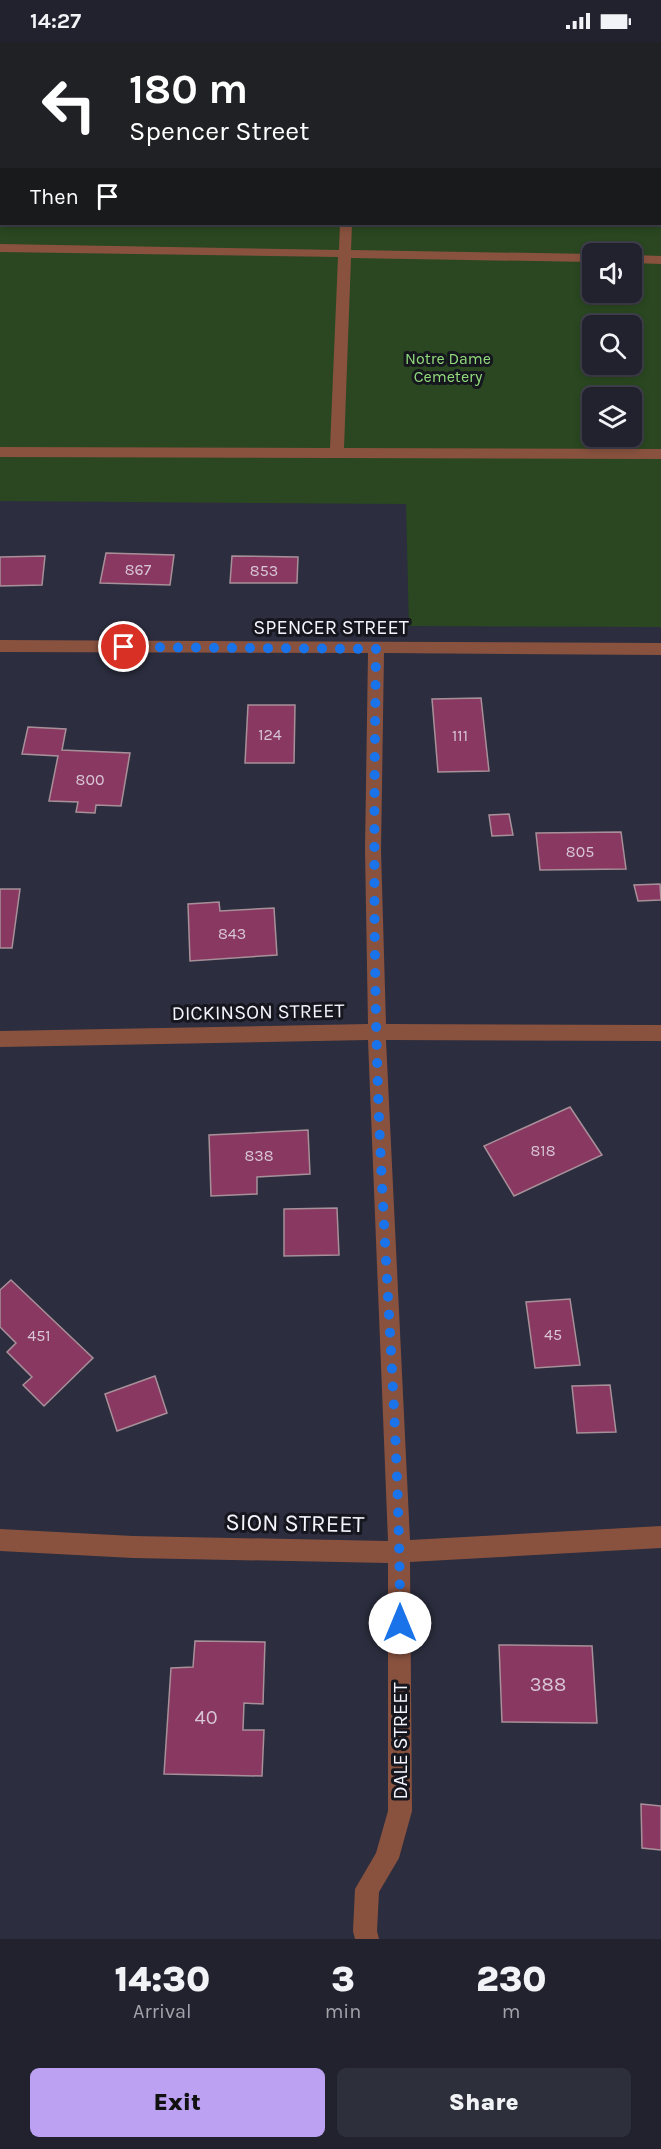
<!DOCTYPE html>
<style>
:root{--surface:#21222e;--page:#2d2f3a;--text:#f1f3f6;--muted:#a2a4aa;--line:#3e3f4a;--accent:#bca0f2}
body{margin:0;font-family:Karla,sans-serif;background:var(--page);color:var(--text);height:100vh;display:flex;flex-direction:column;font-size:22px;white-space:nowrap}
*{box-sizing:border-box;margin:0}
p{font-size:20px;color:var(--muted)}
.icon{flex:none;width:33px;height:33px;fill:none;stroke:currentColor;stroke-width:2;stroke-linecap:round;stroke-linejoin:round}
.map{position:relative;height:1897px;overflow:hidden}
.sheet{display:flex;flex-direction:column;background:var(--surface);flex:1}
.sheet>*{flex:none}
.guide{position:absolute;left:0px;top:0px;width:662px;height:183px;box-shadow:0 3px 9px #0003,0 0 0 2px var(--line);background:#202124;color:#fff;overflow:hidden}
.controls{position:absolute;left:582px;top:201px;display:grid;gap:12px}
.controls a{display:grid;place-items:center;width:60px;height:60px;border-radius:9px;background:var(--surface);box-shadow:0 3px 9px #0003,0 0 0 2px var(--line);font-size:30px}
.pin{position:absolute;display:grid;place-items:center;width:51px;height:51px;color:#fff;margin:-26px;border:3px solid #fff;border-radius:50%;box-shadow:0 2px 6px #0007}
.me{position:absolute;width:66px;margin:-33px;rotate:0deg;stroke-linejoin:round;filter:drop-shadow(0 0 4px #0008)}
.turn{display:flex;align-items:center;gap:21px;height:126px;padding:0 30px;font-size:27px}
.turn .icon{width:78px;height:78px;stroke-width:2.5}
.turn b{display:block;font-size:42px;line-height:51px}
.then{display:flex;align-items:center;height:57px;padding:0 30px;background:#0003;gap:12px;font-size:22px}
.eta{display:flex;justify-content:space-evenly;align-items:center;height:102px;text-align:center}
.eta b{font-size:36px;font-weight:800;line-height:42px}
.cta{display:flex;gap:12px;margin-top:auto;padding:12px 30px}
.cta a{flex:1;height:69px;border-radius:9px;background:var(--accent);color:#111;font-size:24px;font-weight:800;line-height:69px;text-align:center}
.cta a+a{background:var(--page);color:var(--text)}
.status{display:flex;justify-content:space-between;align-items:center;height:42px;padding:0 30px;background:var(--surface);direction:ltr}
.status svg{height:16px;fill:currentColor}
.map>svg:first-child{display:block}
.green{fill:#2a4721;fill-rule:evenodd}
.building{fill:#893961;stroke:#a79099;stroke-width:1.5}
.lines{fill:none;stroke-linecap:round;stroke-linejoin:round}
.service{fill:#89523f;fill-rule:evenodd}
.minor{fill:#89523f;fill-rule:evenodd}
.route{stroke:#1a73e8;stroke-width:10;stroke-dasharray:0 18}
.labels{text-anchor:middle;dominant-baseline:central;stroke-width:6;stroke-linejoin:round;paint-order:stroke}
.far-park-label{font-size:16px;fill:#91db7b;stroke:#15161e}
.number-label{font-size:16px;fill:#d8c5d6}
.street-label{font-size:20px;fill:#f3f4fd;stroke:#15161e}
.near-number-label{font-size:20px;fill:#d8c5d6}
.near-street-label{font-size:24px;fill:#f3f4fd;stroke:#15161e}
</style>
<div class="status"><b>14:27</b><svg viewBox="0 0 49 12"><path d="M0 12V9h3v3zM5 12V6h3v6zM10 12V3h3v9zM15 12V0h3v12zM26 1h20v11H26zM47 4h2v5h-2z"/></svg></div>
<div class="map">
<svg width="661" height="1897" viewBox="0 0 661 1897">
<rect width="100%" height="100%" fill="#2c2d3e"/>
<path class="green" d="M 0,0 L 661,0 L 661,585 L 409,584 L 406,462 L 0,459 ZM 2,2 L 660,2 L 660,182 L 2,182 ZM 592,212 L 632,212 L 632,250 L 592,250 ZM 592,284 L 632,284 L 632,322 L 592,322 ZM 592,356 L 632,356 L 632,394 L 592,394 Z"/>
<path class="building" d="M 106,511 L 174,513 L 170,543 L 100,541 Z
M 45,514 L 42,543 L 0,544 L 0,515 Z
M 232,514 L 298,515 L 297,541 L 230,541 Z
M 481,656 L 489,729 L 438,730 L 432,657 Z
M 248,663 L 295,663 L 294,721 L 245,721 Z
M 28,685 L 66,687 L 62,708 L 130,711 L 121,764 L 96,763 L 95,771 L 76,770 L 78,760 L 49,759 L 58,714 L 22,712 Z
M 509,772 L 513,793 L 492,794 L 489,773 Z
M 621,790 L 626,827 L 540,828 L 536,791 Z
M 660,842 L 661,858 L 638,859 L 634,843 Z
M 0,847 L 20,847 L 12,906 L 0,906 Z
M 219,860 L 220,869 L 274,866 L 277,913 L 190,919 L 188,862 Z
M 570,1065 L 602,1113 L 514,1154 L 484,1104 Z
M 308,1088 L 310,1132 L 257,1135 L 257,1152 L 211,1154 L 209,1093 Z
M 337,1166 L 339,1213 L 284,1214 L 284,1167 Z
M 11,1238 L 93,1316 L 44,1364 L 23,1343 L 32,1335 L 7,1310 L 16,1301 L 0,1285 L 0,1248 Z
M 570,1257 L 580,1323 L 535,1326 L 526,1260 Z
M 155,1334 L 167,1371 L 117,1389 L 105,1352 Z
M 610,1343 L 616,1390 L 577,1391 L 572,1344 Z
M 195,1599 L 265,1600 L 263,1662 L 244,1661 L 243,1688 L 264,1688 L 262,1734 L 164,1732 L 171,1626 L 193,1625 Z
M 499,1603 L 592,1604 L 597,1681 L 502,1680 Z
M 641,1762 L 661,1764 L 661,1808 L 642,1806 Z"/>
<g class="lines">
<path class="service" d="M 348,0 L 360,0 L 360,2 L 348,2 Z
M 660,60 L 661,60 L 661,66 L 660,66 Z
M 0,66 L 2,66 L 2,72 L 0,72 Z
M 340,182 L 352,182 L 351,208 L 592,212 L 592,220 L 351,216 L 344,406 L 661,407 L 661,417 L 0,415 L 0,405 L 330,406 L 338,215 L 0,210 L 0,202 L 339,208 Z
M 632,213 L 661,214 L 661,222 L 632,221 Z"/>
<path class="minor" d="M 0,598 L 661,601 L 661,613 L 384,611 L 381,808 L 386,982 L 661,983 L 661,999 L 386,998 L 410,1498 L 661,1484 L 661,1506 L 410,1520 L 412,1769 L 399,1816 L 379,1850 L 377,1889 L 379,1897 L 355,1897 L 353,1889 L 355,1847 L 376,1811 L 388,1769 L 388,1521 L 133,1516 L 0,1509 L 0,1487 L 133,1494 L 388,1499 L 368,998 L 0,1005 L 0,989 L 368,982 L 365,808 L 368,611 L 0,610 Z"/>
</g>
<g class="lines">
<path class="route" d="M 124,605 L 376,607 C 374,754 373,901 378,1048 C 384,1225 400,1403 400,1581"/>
</g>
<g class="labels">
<g class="far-park-label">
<text x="448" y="316">Notre Dame<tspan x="448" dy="18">Cemetery</tspan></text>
</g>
<g class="number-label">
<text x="138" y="527">867</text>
<text x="264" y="528">853</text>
<text x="270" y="692">124</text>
<text x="460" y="693">111</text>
<text x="90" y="737">800</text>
<text x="580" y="809">805</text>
<text x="232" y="891">843</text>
<text x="543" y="1108">818</text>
<text x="259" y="1113">838</text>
<text x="553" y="1292">45</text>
<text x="39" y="1293">451</text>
</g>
<g class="street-label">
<text x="331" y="585">SPENCER STREET</text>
<text transform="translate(258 970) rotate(-1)">DICKINSON STREET</text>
<text transform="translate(400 1699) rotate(-90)">DALE STREET</text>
</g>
<g class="near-number-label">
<text x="548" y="1642">388</text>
<text x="206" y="1675">40</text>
</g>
<g class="near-street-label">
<text transform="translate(295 1481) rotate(1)">SION STREET</text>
</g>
</g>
</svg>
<div class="controls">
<a><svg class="icon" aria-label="sound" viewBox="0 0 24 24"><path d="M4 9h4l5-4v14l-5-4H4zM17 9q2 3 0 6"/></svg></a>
<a><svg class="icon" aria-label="search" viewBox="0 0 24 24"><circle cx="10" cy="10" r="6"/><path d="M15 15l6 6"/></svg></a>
<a><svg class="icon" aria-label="layers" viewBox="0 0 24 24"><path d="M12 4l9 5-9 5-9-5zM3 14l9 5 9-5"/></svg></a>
</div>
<div class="pin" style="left:124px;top:605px;background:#d93025"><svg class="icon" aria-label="arrive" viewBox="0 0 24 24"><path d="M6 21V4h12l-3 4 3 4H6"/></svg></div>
<svg class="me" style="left:400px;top:1581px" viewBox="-20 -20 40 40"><circle r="19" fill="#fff"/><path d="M0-13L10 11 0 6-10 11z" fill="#1a73e8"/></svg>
<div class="guide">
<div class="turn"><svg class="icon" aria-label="left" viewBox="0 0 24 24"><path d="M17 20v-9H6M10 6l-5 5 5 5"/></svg><div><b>180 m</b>Spencer Street</div></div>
<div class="then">Then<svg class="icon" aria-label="arrive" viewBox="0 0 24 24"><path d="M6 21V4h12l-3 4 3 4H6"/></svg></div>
</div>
</div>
<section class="sheet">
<div class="eta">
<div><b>14:30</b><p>Arrival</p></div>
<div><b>3</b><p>min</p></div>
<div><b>230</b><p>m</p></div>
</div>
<div class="cta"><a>Exit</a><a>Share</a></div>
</section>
